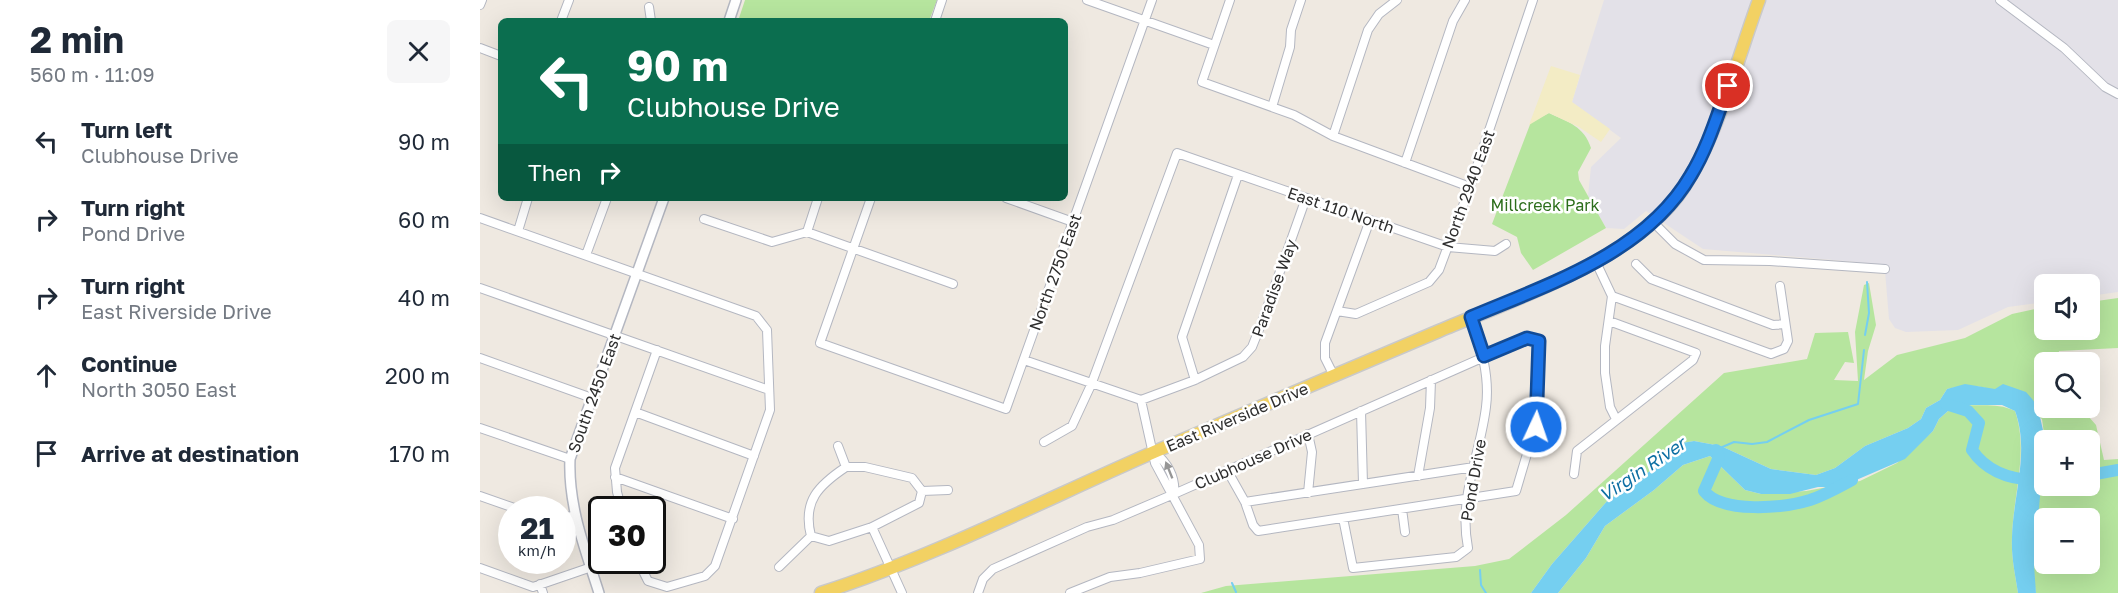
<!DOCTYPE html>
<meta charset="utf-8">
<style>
:root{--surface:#fff;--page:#f6f6f7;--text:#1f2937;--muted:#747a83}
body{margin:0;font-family:"Golos Text",sans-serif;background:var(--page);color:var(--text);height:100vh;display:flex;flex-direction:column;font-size:22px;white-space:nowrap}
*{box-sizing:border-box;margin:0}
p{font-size:20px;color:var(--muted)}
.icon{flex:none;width:33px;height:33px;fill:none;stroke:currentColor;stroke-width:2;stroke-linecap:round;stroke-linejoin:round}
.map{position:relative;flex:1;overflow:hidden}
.side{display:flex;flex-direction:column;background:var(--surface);width:480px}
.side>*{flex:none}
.hud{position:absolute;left:18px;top:18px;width:570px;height:183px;border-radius:9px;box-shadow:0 6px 24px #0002;background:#0b6e4f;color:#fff;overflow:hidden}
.fabs{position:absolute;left:1554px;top:274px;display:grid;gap:12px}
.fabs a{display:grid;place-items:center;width:66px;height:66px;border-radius:9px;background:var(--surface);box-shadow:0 6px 24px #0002;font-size:30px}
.speed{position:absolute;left:18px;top:496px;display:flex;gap:12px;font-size:30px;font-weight:700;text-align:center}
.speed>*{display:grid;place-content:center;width:78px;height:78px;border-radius:50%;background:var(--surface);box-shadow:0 6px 24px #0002;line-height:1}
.speed small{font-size:15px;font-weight:400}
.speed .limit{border:3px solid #111;border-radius:9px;background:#fff;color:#111}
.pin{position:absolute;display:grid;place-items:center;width:51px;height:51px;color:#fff;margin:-26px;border:3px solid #fff;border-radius:50%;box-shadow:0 2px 6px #0007}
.me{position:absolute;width:66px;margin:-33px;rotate:3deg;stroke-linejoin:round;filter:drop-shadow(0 0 4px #0008)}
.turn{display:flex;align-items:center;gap:21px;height:126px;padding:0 30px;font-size:27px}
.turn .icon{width:78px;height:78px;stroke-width:2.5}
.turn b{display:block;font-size:42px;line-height:51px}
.then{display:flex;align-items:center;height:57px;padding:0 30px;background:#0003;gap:12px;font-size:22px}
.round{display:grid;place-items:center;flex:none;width:63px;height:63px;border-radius:9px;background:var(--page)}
.overview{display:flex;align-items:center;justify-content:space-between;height:102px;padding:0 30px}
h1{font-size:36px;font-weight:700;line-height:45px}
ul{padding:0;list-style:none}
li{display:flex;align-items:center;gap:18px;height:78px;padding:0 30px}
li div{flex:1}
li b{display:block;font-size:22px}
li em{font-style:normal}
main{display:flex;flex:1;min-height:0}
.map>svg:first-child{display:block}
.industrial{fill:#e3e1e8}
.green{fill:#b6e59e;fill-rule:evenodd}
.sand{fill:#f3ecc5}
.water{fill:#75cff0}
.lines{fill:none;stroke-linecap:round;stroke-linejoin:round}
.stream{stroke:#75cff0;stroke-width:2}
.river{stroke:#75cff0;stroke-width:12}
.minor-casing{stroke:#b4b7c1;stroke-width:10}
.tertiary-casing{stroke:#b4b7c1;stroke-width:12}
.primary-casing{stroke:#c9c9c9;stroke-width:15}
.minor{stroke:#fff;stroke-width:8}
.tertiary{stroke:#fff;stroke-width:9}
.primary{stroke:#f2d163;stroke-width:12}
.oneway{fill:#969696}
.route-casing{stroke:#114b97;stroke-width:15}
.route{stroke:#1a73e8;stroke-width:10}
.labels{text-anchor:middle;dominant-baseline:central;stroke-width:5;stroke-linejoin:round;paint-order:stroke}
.street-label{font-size:16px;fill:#2e2e2e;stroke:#fff}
.park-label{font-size:16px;fill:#2c6e1b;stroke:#fff}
.water-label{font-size:18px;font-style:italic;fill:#0d6fa3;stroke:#fff}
</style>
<main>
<section class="side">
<div class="overview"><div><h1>2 min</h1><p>560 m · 11:09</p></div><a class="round"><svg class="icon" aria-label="close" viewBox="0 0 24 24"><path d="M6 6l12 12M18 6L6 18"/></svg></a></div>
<ul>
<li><svg class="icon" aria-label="left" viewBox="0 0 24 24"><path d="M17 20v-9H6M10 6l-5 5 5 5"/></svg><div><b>Turn left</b><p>Clubhouse Drive</p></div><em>90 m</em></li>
<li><svg class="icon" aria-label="right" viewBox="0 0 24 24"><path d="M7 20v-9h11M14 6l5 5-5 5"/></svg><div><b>Turn right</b><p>Pond Drive</p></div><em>60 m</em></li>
<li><svg class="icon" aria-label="right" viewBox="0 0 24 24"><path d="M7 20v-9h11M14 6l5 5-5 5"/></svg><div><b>Turn right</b><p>East Riverside Drive</p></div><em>40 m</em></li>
<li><svg class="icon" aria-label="ahead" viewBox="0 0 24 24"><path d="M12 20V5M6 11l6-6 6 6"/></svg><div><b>Continue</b><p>North 3050 East</p></div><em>200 m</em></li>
<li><svg class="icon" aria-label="arrive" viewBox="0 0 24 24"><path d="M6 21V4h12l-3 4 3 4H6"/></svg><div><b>Arrive at destination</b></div><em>170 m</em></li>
</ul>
</section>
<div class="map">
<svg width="1638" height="593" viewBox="0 0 1638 593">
<rect width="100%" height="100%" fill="#efe9e1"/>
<path class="industrial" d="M 1124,0 L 1638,0 L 1638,292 L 1610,296 L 1610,285 L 1564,285 L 1564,302 L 1528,307 L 1478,330 L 1426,332 L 1415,328 L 1409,319 L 1405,271 L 1376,262 L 1223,249 L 1166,211 L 1144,229 L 1126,228 L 1108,196 L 1111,167 L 1141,138 L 1092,102 Z"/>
<path class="green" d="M 265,0 L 457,0 L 449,21 L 258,21 Z
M 1069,113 C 1088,122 1104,126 1111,148 L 1098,172 L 1099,180 L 1126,228 L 1053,270 L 1041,253 L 1037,237 L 1012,224 L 1051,122 Z
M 1389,283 L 1396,325 L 1388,351 L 1384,380 L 1417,355 L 1485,338 L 1532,314 L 1564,307 L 1564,330 L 1610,330 L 1610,302 L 1638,298 L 1638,348 L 1579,351 L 1578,358 L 1581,363 L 1564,363 L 1564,408 L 1601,408 L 1616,425 L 1624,460 L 1638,459 L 1638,593 L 1556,593 C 1550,561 1558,499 1564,466 L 1564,486 L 1610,486 L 1610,441 L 1565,441 L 1562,419 C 1528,398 1509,378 1467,389 L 1460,400 L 1446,408 L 1441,419 L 1428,428 L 1385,446 L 1355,468 L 1336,475 L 1291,469 L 1241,446 L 1214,441 L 1190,445 L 1178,464 L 1158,481 L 1128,500 L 1072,564 L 1051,593 L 721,593 L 746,586 L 995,566 L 1029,559 L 1086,515 L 1244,373 L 1327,359 L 1335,333 L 1368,332 L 1374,363 L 1365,362 L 1354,380 L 1378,381 L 1375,332 L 1384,285 ZM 1564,519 L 1610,519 L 1610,564 L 1564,564 Z
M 1486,405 C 1504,406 1519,403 1535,411 C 1549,451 1533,496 1532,537 C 1531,556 1535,574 1538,593 L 1078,593 L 1106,558 L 1125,526 L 1174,490 L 1203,465 L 1230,456 L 1265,490 L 1281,494 L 1326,491 L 1380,481 L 1417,463 L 1453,431 L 1459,419 L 1468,411 Z"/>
<path class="sand" d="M 1071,66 L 1100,75 L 1092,102 L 1130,129 L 1121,142 L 1099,127 L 1069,113 L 1049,125 Z"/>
<path class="water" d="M 1485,384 L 1515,389 L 1523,384 L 1546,392 L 1553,400 L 1558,408 L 1565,439 L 1554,565 L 1556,593 L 1538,593 C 1535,574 1531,556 1532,537 C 1533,496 1550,451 1535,411 L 1522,405 L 1486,405 L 1468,411 L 1459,419 L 1453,431 L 1425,459 L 1360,487 L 1338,487 L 1310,494 L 1281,494 L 1265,490 L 1230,456 L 1203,465 L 1174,490 L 1125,526 L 1106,558 L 1078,593 L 1051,593 L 1072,564 L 1128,500 L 1158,481 L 1178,464 L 1190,445 L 1214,441 L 1241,446 L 1291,469 L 1336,475 L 1355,468 L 1385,446 L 1428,428 L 1441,419 L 1446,408 L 1460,400 L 1467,389 Z"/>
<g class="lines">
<path class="stream" d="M 1385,335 L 1389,313 L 1387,282
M 1240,448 L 1254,442 L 1272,444 L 1287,442 L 1329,420 L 1378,404 L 1384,350
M 1000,570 L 1001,585 L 1006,593
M 752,583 L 756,592"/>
<path class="river" d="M 1466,404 L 1488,411 L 1499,423 L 1492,450 C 1509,475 1536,481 1564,480
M 1236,450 L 1239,457 L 1224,491 C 1242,514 1304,508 1330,500 C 1345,495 1359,487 1372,480
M 1610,475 L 1638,470"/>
<defs>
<path id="minor" d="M 607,0 L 734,45
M 750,0 L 722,82 L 814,115 L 853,136 L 990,187
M 1520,0 L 1584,48 L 1625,87 L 1638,94
M 0,5 L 2,0
M 169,7 L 171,21
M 81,21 L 89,0
M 455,21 L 462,0
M 0,48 L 21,56
M 792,107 L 810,47 L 811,30 L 821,0
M 853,136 L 888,30 L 899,14 L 917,0
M 925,163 L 973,21 L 985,0
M 391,198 L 340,343 L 526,409 L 672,0
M 526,198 L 593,222
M 0,218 L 276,316 L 287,330 L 290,410 L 235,566 L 225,576 L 187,587 L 168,581 L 158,561
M 224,219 L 292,242 L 327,232 L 473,284
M 1173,222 L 1195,244 L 1224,260 L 1290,261 L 1405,269
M 38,231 L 48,198
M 327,232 L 338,198
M 106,255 L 127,198
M 1115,260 L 1132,296 L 1125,346 L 1125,373 L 1130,407 L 1136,419
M 1156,264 L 1171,279 L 1293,325 L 1305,324
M 0,288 L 289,390
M 1132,296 L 1291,354 L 1304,349 L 1308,341 L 1300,286
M 857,311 L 876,314 L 949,282 L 959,270 L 990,187 L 1053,0
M 0,358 L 112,398
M 544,360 L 661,400 L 715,380 L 763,357 L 772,347 L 782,322 L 826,198
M 854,376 L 845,358 L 845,343 L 890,220
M 715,380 L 702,337 L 758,175
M 881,411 L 883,484
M 155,412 L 274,456
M 0,428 L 90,459
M 828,434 L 832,452 L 828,493
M 564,442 L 592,426 L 611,385 L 697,153 L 968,247 L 1015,251 L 1026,244
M 358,446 L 366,467
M 674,452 C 687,462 696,477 694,494
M 366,467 L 385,467 L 432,478 L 442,491 L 439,503 L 392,527 L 349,541 L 331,536 C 322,501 339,485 366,467 Z
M 1094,474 L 1097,451 L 1213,360 L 1216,353 L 1129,321
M 938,476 L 950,408 L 951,380
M 135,477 L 253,519
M 442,491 L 468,490
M 0,496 L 40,510
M 765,502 L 994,467
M 922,509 L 925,532
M 142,510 L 137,492 L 135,468 L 177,350
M 82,517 L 95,516
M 863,518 L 873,568 L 976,557 L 988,548 C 978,497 1000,456 1006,407 C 1010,376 1001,347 991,317
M 392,527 L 422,593
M 299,567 L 331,536
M 0,568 L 53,587 L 129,561
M 60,584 L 63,593
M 498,593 L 503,579 L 513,569 L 607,527 L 633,520 L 694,494 L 1047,338 L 1059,341 L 1055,427 L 1036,491 L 778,531 L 773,525 L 765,502 L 747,470
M 590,593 L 630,577 L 660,573 L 720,559 L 719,545 L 675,463 L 661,400"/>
<path id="tertiary" d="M 249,21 L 256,0
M 119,593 C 105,549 88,506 90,459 L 184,198"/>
<path id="primary" d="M 341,593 C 456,556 564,500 674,452 C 769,411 864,371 959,331 C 1032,300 1140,264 1192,203 C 1232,156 1257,60 1279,0"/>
</defs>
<use href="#minor" class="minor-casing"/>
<use href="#tertiary" class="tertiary-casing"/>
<use href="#primary" class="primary-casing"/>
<use href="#minor" class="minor"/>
<use href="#tertiary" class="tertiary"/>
<use href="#primary" class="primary"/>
</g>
<defs><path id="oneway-solid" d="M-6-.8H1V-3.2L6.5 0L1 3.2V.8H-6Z" transform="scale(1.5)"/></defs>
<use class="oneway" href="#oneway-solid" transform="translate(689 470) rotate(-112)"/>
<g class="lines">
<defs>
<path id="route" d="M 1056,427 L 1059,341 L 1047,338 L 1004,356 L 991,317 C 1069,284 1166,253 1211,175 C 1228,147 1237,116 1248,86"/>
</defs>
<use href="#route" class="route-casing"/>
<use href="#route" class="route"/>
</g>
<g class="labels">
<g class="street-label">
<text transform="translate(988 189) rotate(-70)">North 2940 East</text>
<text transform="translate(861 210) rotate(19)">East 110 North</text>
<text transform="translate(575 272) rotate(-70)">North 2750 East</text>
<text transform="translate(794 288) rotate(-70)">Paradise Way</text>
<text transform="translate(114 393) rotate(-70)">South 2450 East</text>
<text transform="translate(757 417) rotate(-23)">East Riverside Drive</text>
<text transform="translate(773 459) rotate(-24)">Clubhouse Drive</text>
<text transform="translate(993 480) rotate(-80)">Pond Drive</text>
</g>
<g class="park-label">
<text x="1065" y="205">Millcreek Park</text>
</g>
<g class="water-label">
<text transform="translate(1162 469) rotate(-34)">Virgin River</text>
</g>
</g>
</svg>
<div class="fabs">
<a><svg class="icon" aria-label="sound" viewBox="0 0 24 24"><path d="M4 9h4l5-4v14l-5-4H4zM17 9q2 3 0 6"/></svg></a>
<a><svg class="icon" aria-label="search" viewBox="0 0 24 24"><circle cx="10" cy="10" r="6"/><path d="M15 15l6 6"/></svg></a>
<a>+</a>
<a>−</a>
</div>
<div class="speed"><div>21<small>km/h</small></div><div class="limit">30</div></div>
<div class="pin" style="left:1248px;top:86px;background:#d93025"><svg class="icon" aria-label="arrive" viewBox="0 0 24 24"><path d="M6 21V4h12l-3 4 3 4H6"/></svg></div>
<svg class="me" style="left:1056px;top:427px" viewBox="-20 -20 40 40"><circle r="17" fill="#1a73e8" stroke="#fff" stroke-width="3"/><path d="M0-11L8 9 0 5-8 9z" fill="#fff"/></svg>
<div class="hud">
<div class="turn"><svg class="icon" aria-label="left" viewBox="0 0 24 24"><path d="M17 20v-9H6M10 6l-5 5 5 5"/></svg><div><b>90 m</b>Clubhouse Drive</div></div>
<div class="then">Then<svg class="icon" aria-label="right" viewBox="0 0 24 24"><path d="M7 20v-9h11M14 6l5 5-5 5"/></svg></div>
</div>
</div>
</main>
